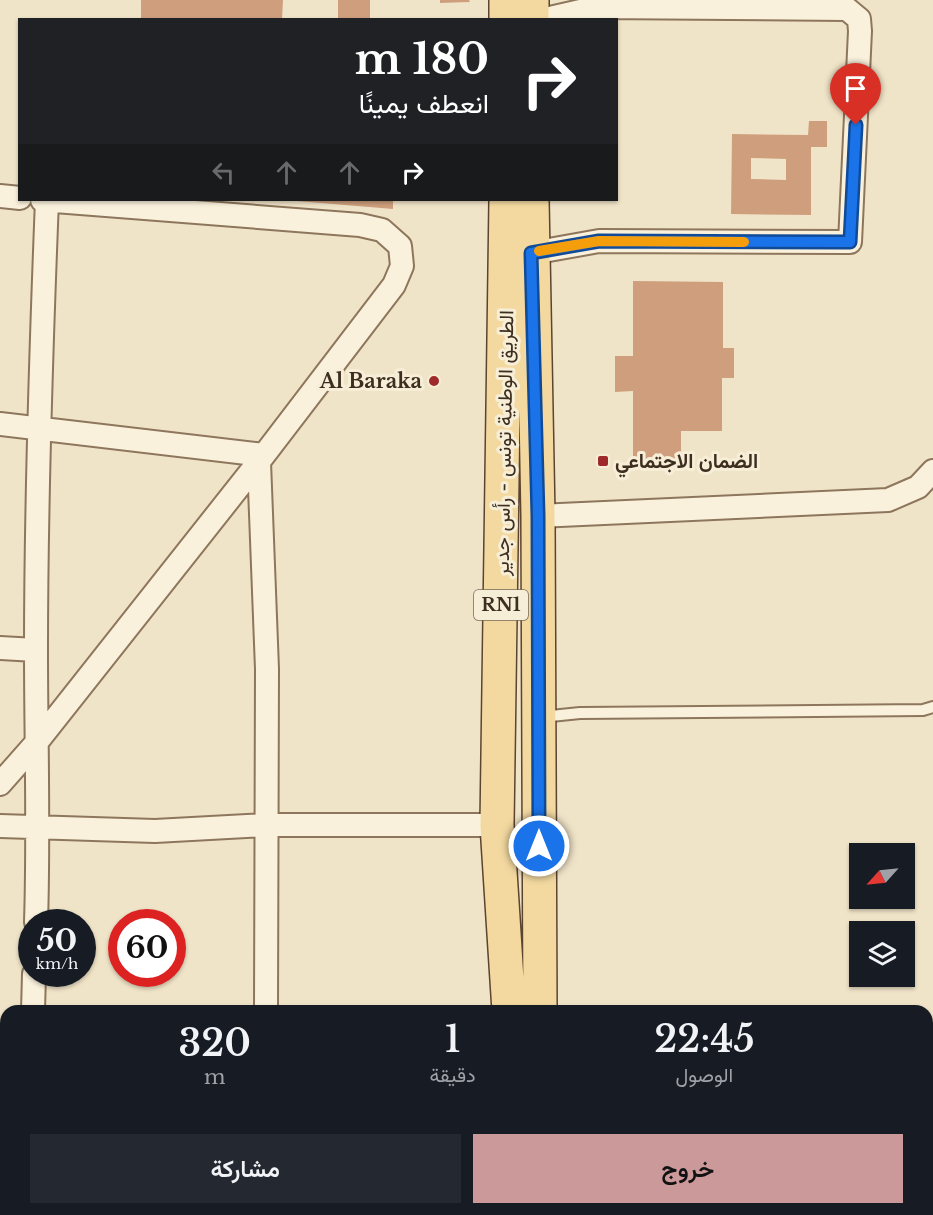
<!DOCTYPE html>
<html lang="ar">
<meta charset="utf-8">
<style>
:root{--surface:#171b24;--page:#242831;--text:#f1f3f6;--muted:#9ea1a6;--accent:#cc999b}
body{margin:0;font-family:"Libre Baskerville",Vazirmatn,serif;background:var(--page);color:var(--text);direction:rtl;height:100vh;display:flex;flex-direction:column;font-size:22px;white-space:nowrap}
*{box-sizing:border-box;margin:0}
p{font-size:20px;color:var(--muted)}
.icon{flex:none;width:33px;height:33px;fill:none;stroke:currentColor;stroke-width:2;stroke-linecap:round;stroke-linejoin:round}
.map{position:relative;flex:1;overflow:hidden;direction:ltr}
.panel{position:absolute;left:0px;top:1005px;width:933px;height:210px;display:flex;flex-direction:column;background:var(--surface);border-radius:18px 18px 0 0;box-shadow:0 2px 4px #0004;direction:rtl}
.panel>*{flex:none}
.guide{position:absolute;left:18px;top:18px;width:600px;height:183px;border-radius:0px;box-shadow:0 2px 4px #0004;direction:rtl;background:#202124;color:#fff;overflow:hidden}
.needle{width:39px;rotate:243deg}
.controls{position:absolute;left:849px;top:843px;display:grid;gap:12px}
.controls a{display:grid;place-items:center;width:66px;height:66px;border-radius:0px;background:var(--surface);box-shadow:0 2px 4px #0004;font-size:30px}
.speed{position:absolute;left:18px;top:909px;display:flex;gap:12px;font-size:30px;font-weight:700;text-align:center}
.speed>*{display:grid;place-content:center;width:78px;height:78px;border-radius:50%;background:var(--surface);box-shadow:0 2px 4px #0004;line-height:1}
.speed small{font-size:15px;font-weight:400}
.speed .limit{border:9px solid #d22;background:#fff;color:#111}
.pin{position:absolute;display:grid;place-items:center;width:51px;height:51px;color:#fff;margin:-62px -26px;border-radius:50% 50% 50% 0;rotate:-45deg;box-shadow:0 0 6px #0007}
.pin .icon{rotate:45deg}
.me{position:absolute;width:66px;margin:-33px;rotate:0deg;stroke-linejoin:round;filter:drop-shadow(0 0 4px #0008)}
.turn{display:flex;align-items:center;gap:21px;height:126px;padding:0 30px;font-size:27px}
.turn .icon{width:78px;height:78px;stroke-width:2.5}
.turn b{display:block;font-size:42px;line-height:51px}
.lanes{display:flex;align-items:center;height:57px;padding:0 30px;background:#0003;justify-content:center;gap:30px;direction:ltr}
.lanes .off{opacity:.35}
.eta{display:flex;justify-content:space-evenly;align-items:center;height:102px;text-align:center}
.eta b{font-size:36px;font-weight:600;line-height:42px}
.action{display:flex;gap:12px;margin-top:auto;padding:12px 30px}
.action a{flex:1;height:69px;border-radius:0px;background:var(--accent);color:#111;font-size:24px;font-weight:600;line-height:69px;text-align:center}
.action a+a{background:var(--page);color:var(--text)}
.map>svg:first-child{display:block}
.building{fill:#cf9f7d;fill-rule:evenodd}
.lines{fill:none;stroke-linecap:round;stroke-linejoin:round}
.service-casing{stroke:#8d765c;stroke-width:14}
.minor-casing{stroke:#8d765c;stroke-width:26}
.primary-casing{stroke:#5b4430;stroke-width:36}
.service{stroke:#faf1dc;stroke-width:10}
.minor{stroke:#faf1dc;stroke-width:22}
.primary{stroke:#f3d9a0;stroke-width:33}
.route-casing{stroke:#114b97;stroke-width:15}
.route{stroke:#1a73e8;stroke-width:10}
.slow{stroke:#f59e0b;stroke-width:10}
.poi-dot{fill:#9e2a2b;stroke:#f7eed8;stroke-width:2}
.labels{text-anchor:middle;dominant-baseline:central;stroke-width:6;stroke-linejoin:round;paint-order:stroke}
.shield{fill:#f7eed8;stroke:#756857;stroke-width:1.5}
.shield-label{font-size:18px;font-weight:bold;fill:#3d2e20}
.poi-label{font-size:20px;font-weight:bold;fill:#3d2e20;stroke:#f7eed8;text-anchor:end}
.street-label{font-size:20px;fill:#3d2e20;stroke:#f7eed8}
</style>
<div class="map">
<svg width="933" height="1215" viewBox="0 0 933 1215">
<rect width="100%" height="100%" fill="#f0e4c8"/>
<path class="building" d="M 141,0 L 283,0 L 282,20 L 141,20 Z
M 338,0 L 370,0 L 370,20 L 338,20 Z
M 440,0 L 469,0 L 470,2 L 440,3 Z
M 809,121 L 827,121 L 827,147 L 811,147 L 811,215 L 731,214 L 732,134 L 808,135 ZM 751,158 L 786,159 L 786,180 L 751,179 Z
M 297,200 L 393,200 L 393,209 L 297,201 Z
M 633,281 L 723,282 L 723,348 L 734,348 L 734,378 L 722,378 L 722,431 L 681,431 L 681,465 L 633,464 L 633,391 L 615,392 L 615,356 L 633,356 Z"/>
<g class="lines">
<defs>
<path id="service" d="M 541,717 L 580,713 L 923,710 L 933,707"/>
<path id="minor" d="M 0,196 L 20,198
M 521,251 L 532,253 L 599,241 L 850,242 L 860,31 L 859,19 L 847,9 L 598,7 L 541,20
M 0,424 L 264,455
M 259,462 L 267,669 L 266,1011
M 538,516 L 888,500 L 918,487 L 933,471
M 0,648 L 36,650
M 0,784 L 37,742 L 264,455 L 394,285 L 402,266 L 400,246 L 382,230 L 360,225 L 42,200
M 0,826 L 155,831 L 267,825 L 497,825
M 36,922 C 39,831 36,741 36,650 C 36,500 41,350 47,200
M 33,1011 L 34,974
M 29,1215 L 29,1209
M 264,1215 L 264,1209"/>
<path id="primary" d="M 506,20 L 506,0
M 532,20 L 532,0
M 506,200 L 497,825 L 509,1011
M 532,200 L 538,516 L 540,1011
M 542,1209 L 542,1215
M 516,1215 L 516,1209"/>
</defs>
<use href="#service" class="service-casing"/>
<use href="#minor" class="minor-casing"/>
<use href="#primary" class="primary-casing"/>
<use href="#service" class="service"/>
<use href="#minor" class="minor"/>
<use href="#primary" class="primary"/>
</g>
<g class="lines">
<defs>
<path id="route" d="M 539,846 L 538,516 L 531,253 L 599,241 L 850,242 L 856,125"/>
</defs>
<use href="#route" class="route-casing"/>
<use href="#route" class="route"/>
<path class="slow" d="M 539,251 L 599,241 L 744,242"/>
</g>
<g class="poi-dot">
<circle cx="434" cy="381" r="6"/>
<rect x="597" y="455" width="12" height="12" rx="3"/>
</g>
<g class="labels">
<rect class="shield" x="474" y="590" width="54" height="30" rx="4.5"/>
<g class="shield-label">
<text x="501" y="605">RN1</text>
</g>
<g class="poi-label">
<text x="422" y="381">Al Baraka</text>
<text x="615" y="461" text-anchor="start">الضمان الاجتماعي</text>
</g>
<g class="street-label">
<text transform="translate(504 443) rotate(-89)">الطريق الوطنية تونس - رأس جدير</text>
</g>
</g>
</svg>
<div class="controls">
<a><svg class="needle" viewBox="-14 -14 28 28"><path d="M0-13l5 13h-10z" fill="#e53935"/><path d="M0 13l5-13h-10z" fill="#9ea1a6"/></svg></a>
<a><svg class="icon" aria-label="layers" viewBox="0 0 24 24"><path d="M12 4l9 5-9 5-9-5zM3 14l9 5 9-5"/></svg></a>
</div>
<div class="speed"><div>50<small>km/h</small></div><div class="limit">60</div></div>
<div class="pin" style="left:856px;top:125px;background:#d93025"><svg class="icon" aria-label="arrive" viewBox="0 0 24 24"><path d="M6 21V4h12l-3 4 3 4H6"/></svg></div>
<svg class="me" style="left:539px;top:846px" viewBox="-20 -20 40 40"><circle r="17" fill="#1a73e8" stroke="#fff" stroke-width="3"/><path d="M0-11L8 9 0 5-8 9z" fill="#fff"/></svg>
<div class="guide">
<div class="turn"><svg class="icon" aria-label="right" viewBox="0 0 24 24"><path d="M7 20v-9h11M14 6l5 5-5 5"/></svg><div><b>180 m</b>انعطف يمينًا</div></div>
<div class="lanes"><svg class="icon off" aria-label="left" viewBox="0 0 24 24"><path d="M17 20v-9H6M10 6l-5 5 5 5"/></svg><svg class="icon off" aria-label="ahead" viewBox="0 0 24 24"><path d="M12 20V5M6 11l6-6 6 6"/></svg><svg class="icon off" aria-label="ahead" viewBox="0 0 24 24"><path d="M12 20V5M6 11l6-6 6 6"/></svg><svg class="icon" aria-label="right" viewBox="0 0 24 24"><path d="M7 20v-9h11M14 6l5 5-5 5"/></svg></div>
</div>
<section class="panel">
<div class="eta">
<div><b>22:45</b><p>الوصول</p></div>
<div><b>1</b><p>دقيقة</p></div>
<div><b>320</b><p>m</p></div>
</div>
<div class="action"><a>خروج</a><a>مشاركة</a></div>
</section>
</div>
